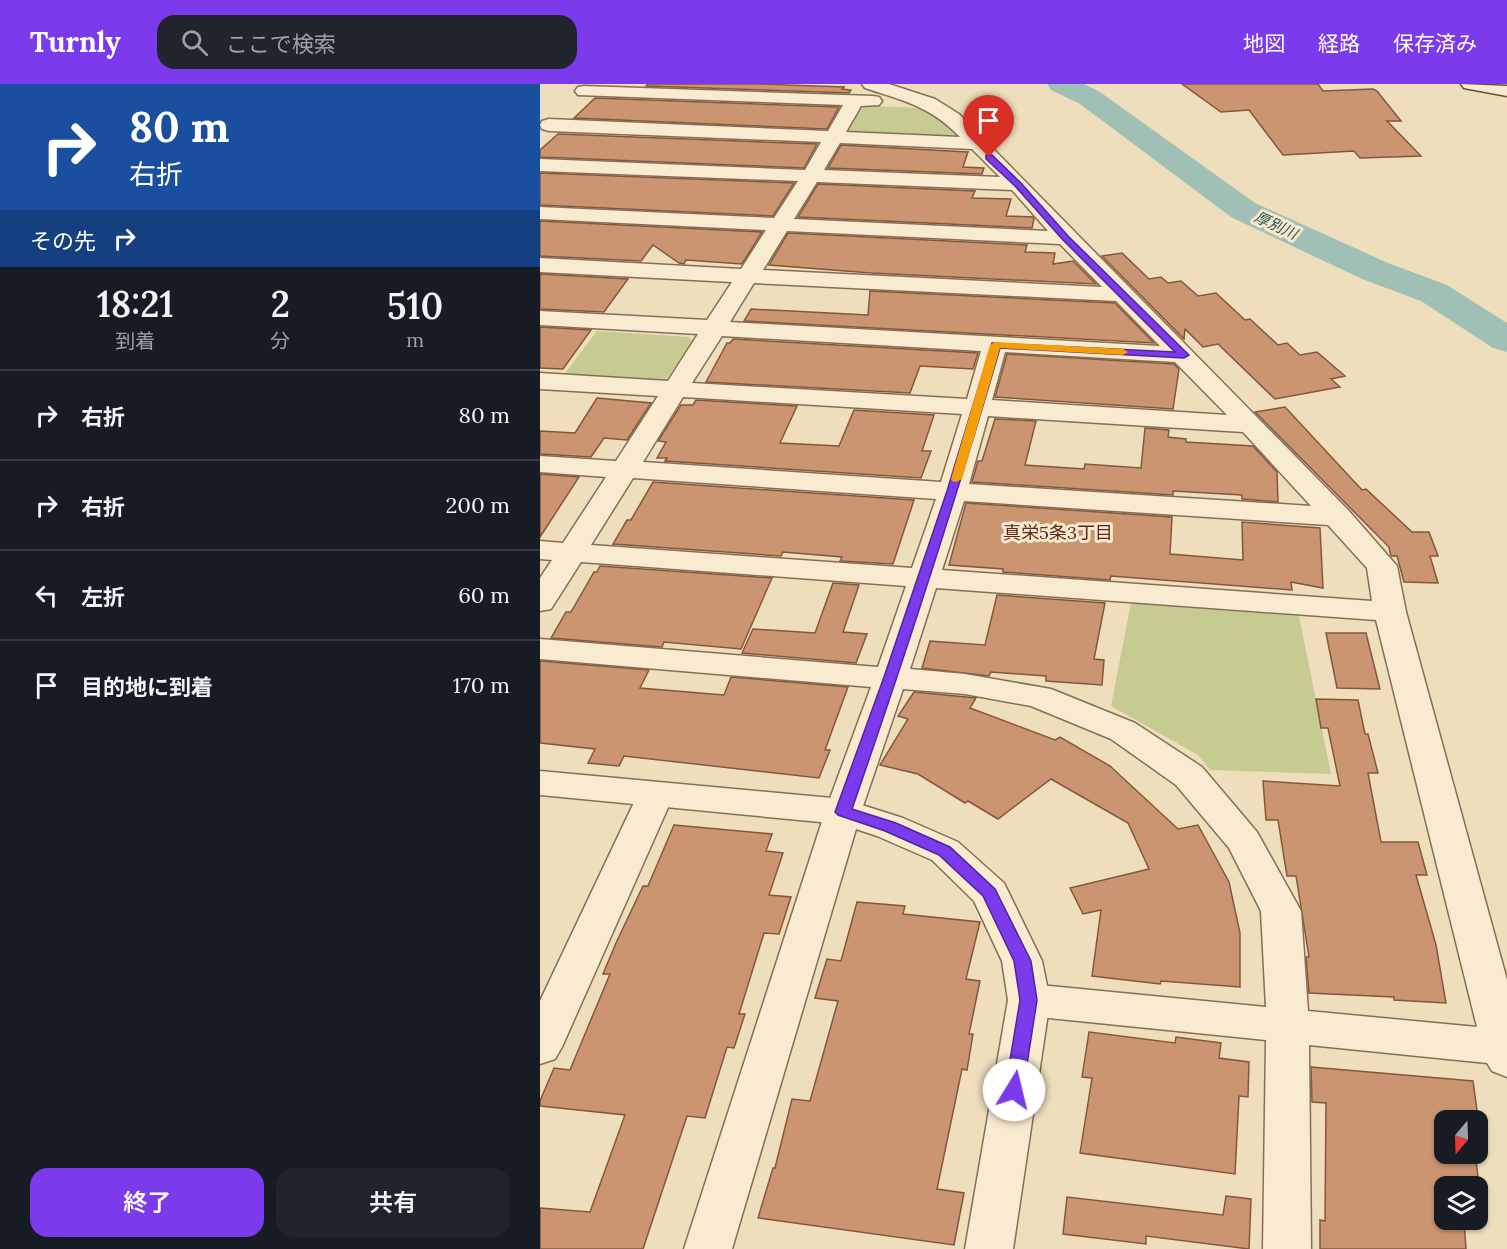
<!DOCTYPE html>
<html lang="ja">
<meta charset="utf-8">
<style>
:root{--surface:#171b24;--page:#20242c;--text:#f1f3f6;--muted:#9ea1a6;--line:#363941;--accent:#7c3aed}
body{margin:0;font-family:Lora,"Noto Sans JP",serif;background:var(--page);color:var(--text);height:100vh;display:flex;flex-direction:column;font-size:22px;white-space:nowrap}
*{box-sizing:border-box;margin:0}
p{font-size:20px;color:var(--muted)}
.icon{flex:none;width:33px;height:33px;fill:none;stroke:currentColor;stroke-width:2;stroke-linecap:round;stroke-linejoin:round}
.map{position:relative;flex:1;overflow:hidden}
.details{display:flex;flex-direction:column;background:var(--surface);width:540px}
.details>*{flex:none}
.top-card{background:#1a4fa0;color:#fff;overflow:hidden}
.needle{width:39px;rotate:199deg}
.tools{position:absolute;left:894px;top:1026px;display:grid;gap:12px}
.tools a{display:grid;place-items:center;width:54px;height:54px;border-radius:12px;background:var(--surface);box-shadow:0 2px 4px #0004;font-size:30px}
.pin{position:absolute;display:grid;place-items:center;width:51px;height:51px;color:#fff;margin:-62px -26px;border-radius:50% 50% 50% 0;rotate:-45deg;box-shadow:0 0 6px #0007}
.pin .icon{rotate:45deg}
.me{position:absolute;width:66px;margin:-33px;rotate:9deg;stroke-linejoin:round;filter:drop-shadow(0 0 4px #0008)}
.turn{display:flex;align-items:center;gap:21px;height:126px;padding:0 30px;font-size:27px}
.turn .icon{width:78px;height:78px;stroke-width:2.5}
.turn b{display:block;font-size:42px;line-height:51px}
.then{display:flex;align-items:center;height:57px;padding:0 30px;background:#0003;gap:12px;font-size:22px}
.eta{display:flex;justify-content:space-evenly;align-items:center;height:102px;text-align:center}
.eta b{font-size:36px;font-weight:600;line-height:42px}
.primary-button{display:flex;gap:12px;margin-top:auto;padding:12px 30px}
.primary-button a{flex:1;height:69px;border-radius:18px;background:var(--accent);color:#fff;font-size:24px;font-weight:600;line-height:69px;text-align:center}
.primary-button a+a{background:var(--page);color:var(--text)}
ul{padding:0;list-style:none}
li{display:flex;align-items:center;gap:18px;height:90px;padding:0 30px;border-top:2px solid var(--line)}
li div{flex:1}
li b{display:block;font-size:22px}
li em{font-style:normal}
header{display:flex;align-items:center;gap:36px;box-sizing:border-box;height:84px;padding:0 30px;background:var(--accent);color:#fff}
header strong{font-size:28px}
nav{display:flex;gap:33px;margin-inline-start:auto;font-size:21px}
.search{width:420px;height:54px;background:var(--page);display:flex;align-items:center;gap:15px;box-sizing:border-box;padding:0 21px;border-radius:18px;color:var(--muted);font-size:22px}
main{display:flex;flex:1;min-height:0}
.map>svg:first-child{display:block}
.green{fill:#c6cb91}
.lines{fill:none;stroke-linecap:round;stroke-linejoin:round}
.river{fill:#a0bfb5;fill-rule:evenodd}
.building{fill:#cc9571;stroke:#84573c;stroke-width:1.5}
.minor-casing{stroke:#856e56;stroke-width:3}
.tertiary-casing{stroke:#856e56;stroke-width:3}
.secondary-casing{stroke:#674f39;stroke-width:3}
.minor{fill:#f9ebcf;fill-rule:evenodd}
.tertiary{fill:#f9ebcf;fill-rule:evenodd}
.secondary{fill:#f9ebcf;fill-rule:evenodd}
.route{fill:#7c3aed;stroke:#51269a;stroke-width:1.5}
.slow{fill:#f59e0b}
.labels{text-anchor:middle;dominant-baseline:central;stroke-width:6;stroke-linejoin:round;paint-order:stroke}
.far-water-label{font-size:15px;font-style:italic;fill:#2a5451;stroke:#f5e8cc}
.neighbourhood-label{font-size:18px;fill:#61271a;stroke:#f5e8cc}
</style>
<header>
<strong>Turnly</strong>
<div class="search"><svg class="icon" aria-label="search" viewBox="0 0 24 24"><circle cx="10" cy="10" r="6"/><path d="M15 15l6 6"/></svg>ここで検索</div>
<nav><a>地図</a><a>経路</a><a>保存済み</a></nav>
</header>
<main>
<section class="details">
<div class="top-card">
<div class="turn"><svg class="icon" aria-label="right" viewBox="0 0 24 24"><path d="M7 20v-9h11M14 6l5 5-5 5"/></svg><div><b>80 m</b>右折</div></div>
<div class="then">その先<svg class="icon" aria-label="right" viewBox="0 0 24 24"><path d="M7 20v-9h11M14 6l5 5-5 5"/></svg></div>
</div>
<div class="eta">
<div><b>18:21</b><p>到着</p></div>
<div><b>2</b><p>分</p></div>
<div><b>510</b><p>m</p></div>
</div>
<ul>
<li><svg class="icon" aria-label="right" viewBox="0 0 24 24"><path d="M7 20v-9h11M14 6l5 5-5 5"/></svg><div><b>右折</b></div><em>80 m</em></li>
<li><svg class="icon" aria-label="right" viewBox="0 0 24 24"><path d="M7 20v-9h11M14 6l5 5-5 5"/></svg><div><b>右折</b></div><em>200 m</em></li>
<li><svg class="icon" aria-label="left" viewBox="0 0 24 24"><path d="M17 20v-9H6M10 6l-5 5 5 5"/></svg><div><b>左折</b></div><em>60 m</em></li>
<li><svg class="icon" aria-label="arrive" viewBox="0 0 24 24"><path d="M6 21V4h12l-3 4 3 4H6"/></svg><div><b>目的地に到着</b></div><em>170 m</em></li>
</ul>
<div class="primary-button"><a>終了</a><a>共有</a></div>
</section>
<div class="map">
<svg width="967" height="1165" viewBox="0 0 967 1165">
<rect width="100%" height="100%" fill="#eedebc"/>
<path class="green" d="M 329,22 L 384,24 L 421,50 L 413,54 L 315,50 L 308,47 L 321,24 Z
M 57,247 L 149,253 L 152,257 L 125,298 L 22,293 Z
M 591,519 L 759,532 L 791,690 L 670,686 L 658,671 L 571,622 Z"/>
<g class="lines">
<path class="river" d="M 507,0 L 544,0 L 560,8 L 715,119 L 848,179 L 907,201 L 967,239 L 967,268 L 953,264 L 881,217 L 822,195 L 691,133 L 540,20 L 511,6 Z"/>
</g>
<path class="building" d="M 108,0 L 219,0 L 304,3 L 302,5 L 311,6 L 309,9 L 106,2 Z
M 642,0 L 778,0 L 783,7 L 833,5 L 837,7 L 861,37 L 847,37 L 881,72 L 820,74 L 814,67 L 743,71 L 709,26 L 681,28 Z
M 55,14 L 299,23 L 287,45 L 34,34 Z
M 18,50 L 277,60 L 264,84 L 0,73 L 0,66 Z
M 301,61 L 428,68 L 423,83 L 444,84 L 442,90 L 288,84 Z
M 0,89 L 254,99 L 233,132 L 0,121 Z
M 278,100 L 435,107 L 432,114 L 471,115 L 466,132 L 493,133 L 494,135 L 492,144 L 258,133 Z
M 0,137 L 222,148 L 202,180 L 146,176 L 144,180 L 139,179 L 113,161 L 101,177 L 0,172 Z
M 248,149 L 487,161 L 485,168 L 515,169 L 513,180 L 533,177 L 556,200 L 331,189 L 229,181 Z
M 582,169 L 609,195 L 621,193 L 628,199 L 641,197 L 658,212 L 676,209 L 705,236 L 710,235 L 738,261 L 747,259 L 760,271 L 777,268 L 805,292 L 791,295 L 800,303 L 735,315 L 678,260 L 663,263 L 645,245 L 644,255 L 562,172 Z
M 0,190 L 88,195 L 64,228 L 0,225 Z
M 330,207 L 575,219 L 614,259 L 204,237 L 211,225 L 328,231 Z
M 0,243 L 51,246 L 23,285 L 0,284 Z
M 193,255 L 438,269 L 433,285 L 380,282 L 370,309 L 166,298 L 187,259 L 190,259 Z
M 467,270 L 634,280 L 639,285 L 633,325 L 455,313 Z
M 57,314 L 111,319 L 87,356 L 64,354 L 51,373 L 0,370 L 0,347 L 35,349 Z
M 156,316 L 257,322 L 240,359 L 299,362 L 314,326 L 394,331 L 382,367 L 391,367 L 381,394 L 125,377 L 127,374 L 117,374 L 126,358 L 118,357 L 141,321 L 153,321 Z
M 745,323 L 822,406 L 826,405 L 872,448 L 889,448 L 898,472 L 890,472 L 898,499 L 864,498 L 857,472 L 851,472 L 849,463 L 715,328 Z
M 455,335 L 496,337 L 485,381 L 544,385 L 545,380 L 601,384 L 605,344 L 629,346 L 628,353 L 646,355 L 646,358 L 713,362 L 737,388 L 738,418 L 702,415 L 702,411 L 633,407 L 633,411 L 432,398 L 438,377 L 442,377 Z
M 0,390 L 39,393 L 0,453 Z
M 113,398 L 374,416 L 353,480 L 300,477 L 302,473 L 243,468 L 241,472 L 73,460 L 87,436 L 91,436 Z
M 426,419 L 632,433 L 630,470 L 703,476 L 702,438 L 780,444 L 783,504 L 751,498 L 752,506 L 571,492 L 570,496 L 463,488 L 463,485 L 409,481 Z
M 60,482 L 232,494 L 201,565 L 124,558 L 122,563 L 11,554 L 26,528 L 31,528 L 54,488 L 57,488 Z
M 293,499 L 319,501 L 303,548 L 327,550 L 316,579 L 202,569 L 213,545 L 275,549 Z
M 457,511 L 565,519 L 554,575 L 564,576 L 562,601 L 506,597 L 506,592 L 451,588 L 449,592 L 382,584 L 390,557 L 445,561 Z
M 786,549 L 826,549 L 840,605 L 797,604 Z
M 0,577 L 109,586 L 100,604 L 184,611 L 191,593 L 308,603 L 285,666 L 290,666 L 279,694 L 84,672 L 79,682 L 48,679 L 55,665 L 0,659 Z
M 374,608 L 436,614 L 430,624 L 515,656 L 520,653 L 570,682 L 638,745 L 658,741 L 689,798 L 700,849 L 700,903 L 621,897 L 620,900 L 552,892 L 561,826 L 543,830 L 530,804 L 609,785 L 588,739 L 511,695 L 458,735 L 428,717 L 425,719 L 378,690 L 340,681 L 368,635 L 358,632 Z
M 776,615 L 818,616 L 825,650 L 828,650 L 838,689 L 828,689 L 841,758 L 878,758 L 887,791 L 876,791 L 896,861 L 906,919 L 854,916 L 854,913 L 769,909 L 766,873 L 769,873 L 756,792 L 747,792 L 738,736 L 726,736 L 723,697 L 800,702 L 788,644 L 781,644 Z
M 134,741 L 232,750 L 226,767 L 243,769 L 229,811 L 251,813 L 239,850 L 224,849 L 199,930 L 205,930 L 194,964 L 187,963 L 165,1034 L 147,1032 L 103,1165 L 0,1165 L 0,1124 L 50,1128 L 85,1031 L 0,1022 L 0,1017 L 14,984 L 30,986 L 70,890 L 63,890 L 76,859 L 103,802 L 108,802 Z
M 317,818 L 365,822 L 363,830 L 440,838 L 426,895 L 440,897 L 429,950 L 433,950 L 427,986 L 422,985 L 397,1105 L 424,1109 L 414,1161 L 218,1134 L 233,1084 L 235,1084 L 252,1015 L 270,1017 L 298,917 L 275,914 L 287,875 L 301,877 Z
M 549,948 L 635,959 L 636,953 L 681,959 L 679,974 L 709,978 L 708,1013 L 699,1012 L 695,1090 L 540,1069 L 552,994 L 542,993 Z
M 771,983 L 933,997 L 938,1034 L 904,1036 L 904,1070 L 935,1070 L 941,1115 L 938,1114 L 938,1102 L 904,1102 L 904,1136 L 924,1136 L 926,1165 L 780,1165 L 780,1136 L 785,1137 L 786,1019 L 772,1018 Z
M 686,1112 L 711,1115 L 709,1165 L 606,1152 L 606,1160 L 523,1150 L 527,1113 L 683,1131 Z"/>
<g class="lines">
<defs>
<path id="minor" d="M 322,0 L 349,0 L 395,15 L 419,30 L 809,427 L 857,482 L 866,528 L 967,896 L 967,993 L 952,987 L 947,979 L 769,961 L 771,1165 L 723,1165 L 726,956 L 489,932 L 474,928 L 468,916 L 474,904 L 489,900 L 726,923 L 721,827 L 689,764 L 636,701 L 571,655 L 491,622 L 425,610 L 363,605 L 321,728 L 192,1165 L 144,1165 L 285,728 L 331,603 L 0,575 L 0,555 L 338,583 L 366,502 L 41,478 L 11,525 L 0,527 L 0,494 L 12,476 L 0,475 L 0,457 L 23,459 L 66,393 L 0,388 L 0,372 L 76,377 L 118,312 L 0,305 L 0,289 L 128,297 L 158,250 L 0,241 L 0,227 L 167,236 L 192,198 L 0,188 L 0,174 L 201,185 L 226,146 L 0,135 L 0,123 L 234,134 L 258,97 L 0,87 L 0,75 L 265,86 L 281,58 L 9,47 L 2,45 L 0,41 L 2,37 L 9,35 L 288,47 L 303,21 L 38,11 L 35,7 L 38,3 L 44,2 L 333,12 L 339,13 L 342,17 L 339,21 L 321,22 L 306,48 L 420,53 C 390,22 364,17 325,4 ZM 300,59 L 432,65 L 460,93 L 284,86 ZM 277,98 L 472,106 L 508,147 L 254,135 ZM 247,147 L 520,160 L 562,203 L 223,186 ZM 214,199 L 576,217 L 620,262 L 190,238 ZM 182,252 L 441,267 L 427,315 L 152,299 ZM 465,268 L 635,278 L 687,331 L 452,316 ZM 143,313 L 422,330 L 401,398 L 103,378 ZM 448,332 L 703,348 L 771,422 L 429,400 ZM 93,394 L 396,415 L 372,484 L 51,461 ZM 424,417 L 788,441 L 827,484 L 832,517 L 402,486 ZM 396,504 L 836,536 L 937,943 L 768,927 L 761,827 L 717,748 L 662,683 L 595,639 L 511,605 L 425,590 L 370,585 Z
M 116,698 L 129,701 L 134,710 L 22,963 L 15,975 L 0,980 L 0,917 L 98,710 L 103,701 Z"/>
<path id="tertiary" d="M 0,687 L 303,715 L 363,734 L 418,758 L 464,799 L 502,877 L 510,916 L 473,1165 L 425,1165 L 468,916 L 462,877 L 434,817 L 392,776 L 337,752 L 301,740 L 0,711 Z"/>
<path id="secondary" d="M 921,0 L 967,2 L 967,12 L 924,4 Z"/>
</defs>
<use href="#minor" class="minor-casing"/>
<use href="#tertiary" class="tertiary-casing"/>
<use href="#secondary" class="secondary-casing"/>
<use href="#minor" class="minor"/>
<use href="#tertiary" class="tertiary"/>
<use href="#secondary" class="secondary"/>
</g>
<path class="route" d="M 446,71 L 452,71 L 481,99 L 529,153 L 649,271 L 644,274 L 460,264 C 415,419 365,572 312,725 L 356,739 L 410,763 L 455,805 L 491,877 L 497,916 L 483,1006 L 481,1012 L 474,1014 L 468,1012 L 465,1006 L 480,916 L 474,877 L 443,812 L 399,771 L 345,747 L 298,731 L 295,728 L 344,593 L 407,407 L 452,259 L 635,268 L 523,156 L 475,102 L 446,75 Z"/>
<path class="slow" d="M 455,258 L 583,265 L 588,268 L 583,271 L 460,264 L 422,395 L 416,398 L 412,397 L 411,395 L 450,261 Z"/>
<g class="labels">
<g class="far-water-label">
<text transform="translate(736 141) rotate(25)">厚別川</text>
</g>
<g class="neighbourhood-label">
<text x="518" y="448">真栄5条3丁目</text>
</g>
</g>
</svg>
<div class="tools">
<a><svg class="needle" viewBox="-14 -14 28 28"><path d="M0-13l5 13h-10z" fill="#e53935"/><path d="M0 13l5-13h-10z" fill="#9ea1a6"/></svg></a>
<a><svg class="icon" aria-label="layers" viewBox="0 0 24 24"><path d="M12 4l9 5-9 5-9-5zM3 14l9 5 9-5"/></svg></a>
</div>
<div class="pin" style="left:449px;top:73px;background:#d93025"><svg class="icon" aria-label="arrive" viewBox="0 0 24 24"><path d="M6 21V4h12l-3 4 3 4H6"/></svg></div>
<svg class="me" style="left:474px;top:1006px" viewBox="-20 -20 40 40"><circle r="19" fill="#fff"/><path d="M0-13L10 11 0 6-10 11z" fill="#7c3aed"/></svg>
</div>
</main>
